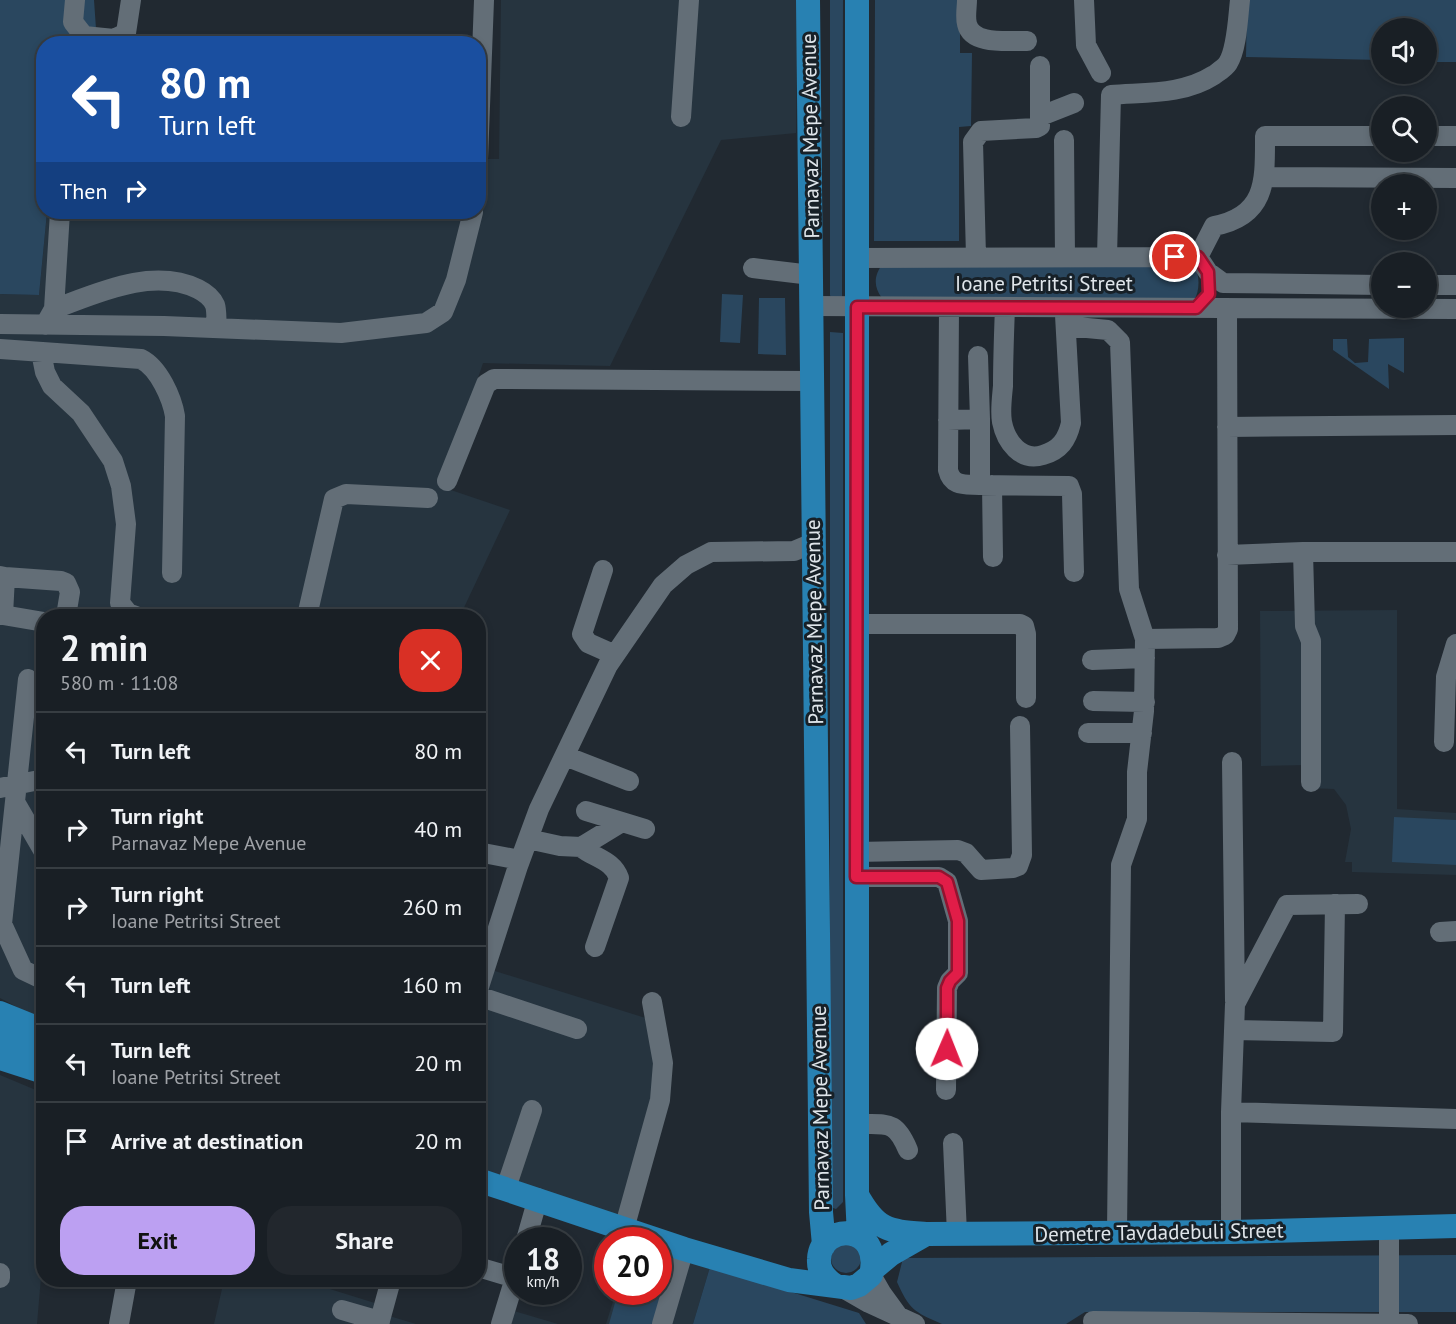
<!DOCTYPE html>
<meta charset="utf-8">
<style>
:root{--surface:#191f25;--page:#22272d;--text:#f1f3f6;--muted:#9fa2a7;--line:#373d42;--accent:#bca0f2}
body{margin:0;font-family:"PT Sans",sans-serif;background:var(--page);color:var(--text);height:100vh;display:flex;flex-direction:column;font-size:22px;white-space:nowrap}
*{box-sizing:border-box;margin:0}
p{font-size:20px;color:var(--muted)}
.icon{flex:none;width:33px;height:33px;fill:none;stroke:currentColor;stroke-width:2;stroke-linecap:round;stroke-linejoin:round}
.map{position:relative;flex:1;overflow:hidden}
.sheet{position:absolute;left:36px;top:609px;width:450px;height:678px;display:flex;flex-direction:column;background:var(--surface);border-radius:24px;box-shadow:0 3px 9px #0003,0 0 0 2px var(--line)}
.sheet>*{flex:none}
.banner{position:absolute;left:36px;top:36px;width:450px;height:183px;border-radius:24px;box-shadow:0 3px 9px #0003,0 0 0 2px var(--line);background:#1a4fa0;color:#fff;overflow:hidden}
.fabs{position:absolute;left:1371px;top:18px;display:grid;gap:12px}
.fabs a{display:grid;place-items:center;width:66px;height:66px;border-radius:50%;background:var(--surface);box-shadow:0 3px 9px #0003,0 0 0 2px var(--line);font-size:30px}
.speed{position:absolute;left:504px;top:1227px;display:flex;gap:12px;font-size:30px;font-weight:700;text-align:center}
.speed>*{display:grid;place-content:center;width:78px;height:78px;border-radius:50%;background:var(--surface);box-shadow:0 3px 9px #0003,0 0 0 2px var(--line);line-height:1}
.speed small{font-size:15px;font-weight:400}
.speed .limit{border:9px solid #d22;background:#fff;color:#111}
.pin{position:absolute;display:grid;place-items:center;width:51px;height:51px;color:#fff;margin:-26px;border:3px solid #fff;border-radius:50%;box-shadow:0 2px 6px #0007}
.me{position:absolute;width:66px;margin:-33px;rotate:1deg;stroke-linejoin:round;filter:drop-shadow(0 0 4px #0008)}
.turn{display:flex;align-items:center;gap:21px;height:126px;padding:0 24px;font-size:27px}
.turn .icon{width:78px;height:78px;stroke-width:2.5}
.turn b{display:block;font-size:42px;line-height:51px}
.then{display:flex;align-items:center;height:57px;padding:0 24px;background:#0003;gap:12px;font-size:22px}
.round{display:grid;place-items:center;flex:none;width:63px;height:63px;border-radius:24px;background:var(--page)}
.headline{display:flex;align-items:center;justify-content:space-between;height:102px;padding:0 24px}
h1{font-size:36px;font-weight:600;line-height:45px}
.primary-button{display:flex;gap:12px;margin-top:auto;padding:12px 24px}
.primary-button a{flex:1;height:69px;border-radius:24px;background:var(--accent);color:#111;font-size:24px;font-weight:600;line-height:69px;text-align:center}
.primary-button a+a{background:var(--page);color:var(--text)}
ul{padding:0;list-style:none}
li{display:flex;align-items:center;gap:18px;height:78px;padding:0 24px;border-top:2px solid var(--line)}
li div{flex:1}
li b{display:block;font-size:22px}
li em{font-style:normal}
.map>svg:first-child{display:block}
.built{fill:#26343f}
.green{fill:#2a475f}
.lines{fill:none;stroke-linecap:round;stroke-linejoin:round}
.minor{stroke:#636e77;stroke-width:20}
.major{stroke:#2881b2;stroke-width:24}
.route-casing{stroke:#92132f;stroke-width:15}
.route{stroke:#e11d48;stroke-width:10}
.labels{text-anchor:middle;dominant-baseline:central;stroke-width:6;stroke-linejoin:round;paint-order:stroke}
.street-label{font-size:21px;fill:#dfe5ea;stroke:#172027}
</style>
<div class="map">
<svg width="1456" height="1324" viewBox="0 0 1456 1324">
<rect width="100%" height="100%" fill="#212931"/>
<path class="built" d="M 501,0 L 798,0 L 796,133 L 721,140 L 610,366 L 483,363 L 442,487 L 510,510 L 460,616 L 44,616 L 43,1021 L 0,998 L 0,294 L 39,295 L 47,212 L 478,212 L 479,159 L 499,159 Z
M 1397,610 L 1397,809 L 1456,813 L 1456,875 L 1352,872 L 1352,862 L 1345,862 L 1351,829 L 1346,805 L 1334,789 L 1307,788 L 1306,765 L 1261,766 L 1260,611 Z
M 479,966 L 652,1020 L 663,1081 L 618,1215 L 479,1169 Z
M 0,1075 L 43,1093 L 44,1242 L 37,1324 L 0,1324 Z
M 659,1252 L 710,1267 L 693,1324 L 606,1324 L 616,1292 L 658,1292 Z
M 224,1280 L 301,1280 L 378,1304 L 376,1312 L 416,1324 L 214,1324 Z
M 514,1311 L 558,1324 L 510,1324 Z"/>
<path class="green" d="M 0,0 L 94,0 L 97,43 L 44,44 L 44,212 L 47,212 L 39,295 L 0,294 Z
M 830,0 L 843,0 L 842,298 L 831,298 L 830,295 Z
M 875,0 L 960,0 L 960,53 L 972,53 L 971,126 L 959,127 L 959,241 L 874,241 Z
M 1247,0 L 1456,0 L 1456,62 L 1427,62 L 1426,28 L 1382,28 L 1381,60 L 1246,57 Z
M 883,264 L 1194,266 C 1200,274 1200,291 1194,300 L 882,298 C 873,287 874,274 883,264 Z
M 722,294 L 743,295 L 740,343 L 720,342 Z
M 759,298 L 785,298 L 786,355 L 758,354 Z
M 830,332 L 843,333 L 843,1202 L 836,1209 L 833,1208 L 830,1202 Z
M 1404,338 L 1404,373 L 1388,364 L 1389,389 L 1333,350 L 1333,339 L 1347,339 L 1348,357 L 1355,363 L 1368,362 L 1369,339 Z
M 1394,817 L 1456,820 L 1456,865 L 1392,862 Z
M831 1258a15 15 0 1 1 30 0a15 15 0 1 1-30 0Z
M 1456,1255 L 1456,1312 L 1085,1312 L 1066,1324 L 942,1324 C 914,1312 909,1309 897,1282 L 903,1258 Z
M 710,1267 L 859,1313 L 866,1324 L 693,1324 Z
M 618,1292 L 656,1292 L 663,1293 L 654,1324 L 609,1324 Z"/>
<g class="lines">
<path class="minor" d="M 75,0 L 73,22 L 84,36 L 114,39 L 126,33 L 131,0
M 967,0 C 967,7 965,17 967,24 C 972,46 1010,40 1027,41
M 1084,0 L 1086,45 L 1101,73
M 1041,116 L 1074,103
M 681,117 L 689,0
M 1426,136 L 1456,136
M 1064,140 L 1065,257
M 478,159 L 484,0
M 1265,177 L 1456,178
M 976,256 L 973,142 L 981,131 L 1036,128 L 1040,126 L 1040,66
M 1107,257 L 1111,95 C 1145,92 1183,95 1214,75 C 1218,72 1225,68 1228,63 C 1237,49 1238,17 1240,0
M 1198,257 L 1214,226 C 1267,216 1265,180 1265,136 L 1382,136
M 858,258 L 1198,257 L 1208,272 L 1223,283 L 1382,285
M 753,268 L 811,275
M 1426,285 L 1456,285
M 812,306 L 1456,309
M 949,307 L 948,470 C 952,487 965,484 980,485
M 1005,307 C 1004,333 1003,359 1003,386 C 1002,397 1000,411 1002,422 C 1006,442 1021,462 1043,455 C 1060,450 1067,440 1071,423 L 1065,315
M 54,309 L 60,212
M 0,324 L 164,326 L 341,333 L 426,323 L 443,312 L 456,280 L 473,212
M 45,325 L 54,309 C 98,293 152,267 198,289 C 204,292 212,298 215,305 C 217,311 216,321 217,328
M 1066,326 L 1108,330 L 1120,342 L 1129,589 L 1145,639
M 0,349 L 141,359 C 159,368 172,398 175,416 L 172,573
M 41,352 L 45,372 L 52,386 L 81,413 L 113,461 L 121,486 L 126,524 L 120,603 L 128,613 L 136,616
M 978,356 L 980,419
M 948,420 L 980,419 L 980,485 L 1069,486 L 1072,494 L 1074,572
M 1227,427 L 1456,425
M 447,481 L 486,384 L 494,379 L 811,381
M 992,485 L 993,557
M 1303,552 L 1305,626 L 1311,641 L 1311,782
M 1227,555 L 1303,552 L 1456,552
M 603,570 L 582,634 L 588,643 L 615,655
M 0,576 L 5,577 L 3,615 L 0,615
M 5,577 L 61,581 L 66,583 L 70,592 L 66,616
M 3,615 L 44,622
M 307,616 L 334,499 L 346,494 L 428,498
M 857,624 L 1020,624 L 1024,626 L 1026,634 L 1026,698
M 1092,660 L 1145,658
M 28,679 L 2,924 L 23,970 L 44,980
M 1093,701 L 1145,702
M 1088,733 L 1142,733
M 1444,742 L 1446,677 L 1456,644
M 565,756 L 629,781
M 1232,762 L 1235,1001
M 0,788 L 44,779
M 15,802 L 44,852
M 586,811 L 645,829
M 528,839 L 560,846 L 581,847 L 622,822
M 581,847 C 594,858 613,860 619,878 L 595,947
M 478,852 L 520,860
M 856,852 L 958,850 L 966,853 L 981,870 L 1013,868 L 1018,866 L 1022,855 L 1020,726
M 856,877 L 939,877 L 947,882 L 958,921 L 958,973 L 950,981 L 947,988 L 946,1090
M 1358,904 L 1287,905 L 1235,1004 L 1231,1112 L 1456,1119
M 1440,932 L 1456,931
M 478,990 L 518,866 L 539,809 L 608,665 L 663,585 L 686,565 L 711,552 L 794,551 L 813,543
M 478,996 L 577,1029
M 1234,1030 L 1333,1032 L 1335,904
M 1231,1112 L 1231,1232
M 857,1124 C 887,1125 895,1119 908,1150
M 953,1143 L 957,1234
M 506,1188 L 532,1110
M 1389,1227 L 1389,1324
M 624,1229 L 660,1100 L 663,1063 L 652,1002
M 1117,1232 L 1121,865 L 1137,819 L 1137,772 L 1144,711 L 1145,639 L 1218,638 L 1225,635 L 1228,629 L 1227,308
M 526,1240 L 538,1198
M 478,1267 L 515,1278
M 0,1273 L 0,1278
M 871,1275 L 882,1294 L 898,1316
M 843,1288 L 869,1303 L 915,1324
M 342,1310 L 380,1321
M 1093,1321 L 1408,1324
M 119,1324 L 127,1280
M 379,1324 L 391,1280
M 501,1324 L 518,1268
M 662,1324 L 684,1249"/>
<path class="major" d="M 808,0 L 821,1212 L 824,1245
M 857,0 L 857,1195 L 859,1236
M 0,1013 L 44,1031
M 0,1036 L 44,1050
M 0,1058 L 44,1072
M 478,1180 L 684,1249 L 789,1280 L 851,1288 L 859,1285 L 871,1275 C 883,1223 821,1222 819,1259 C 818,1272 826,1280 836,1286
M 857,1195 C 877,1231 888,1231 926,1234
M 873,1269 L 891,1254 L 926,1234 L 1231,1232 L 1456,1226"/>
</g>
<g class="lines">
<defs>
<path id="route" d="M 947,1049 L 947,988 L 950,981 L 958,973 L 958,921 L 947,882 L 939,877 L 856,877 L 857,307 L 1196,308 L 1209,294 L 1208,272 L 1198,257 L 1175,257"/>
</defs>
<use href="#route" class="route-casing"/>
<use href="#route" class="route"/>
</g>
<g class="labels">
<g class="street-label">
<text transform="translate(810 136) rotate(-91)">Parnavaz Mepe Avenue</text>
<text x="1044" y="283">Ioane Petritsi Street</text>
<text transform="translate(814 622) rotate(-91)">Parnavaz Mepe Avenue</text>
<text transform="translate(820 1108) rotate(-91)">Parnavaz Mepe Avenue</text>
<text transform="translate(1159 1232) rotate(-1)">Demetre Tavdadebuli Street</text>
</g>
</g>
</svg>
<div class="fabs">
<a><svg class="icon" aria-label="sound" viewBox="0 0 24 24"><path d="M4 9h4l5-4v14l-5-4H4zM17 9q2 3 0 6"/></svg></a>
<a><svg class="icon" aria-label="search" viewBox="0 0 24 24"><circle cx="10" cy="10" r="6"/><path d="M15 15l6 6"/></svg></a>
<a>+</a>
<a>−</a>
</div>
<div class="speed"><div>18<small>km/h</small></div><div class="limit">20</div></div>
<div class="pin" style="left:1175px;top:257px;background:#d93025"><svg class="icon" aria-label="arrive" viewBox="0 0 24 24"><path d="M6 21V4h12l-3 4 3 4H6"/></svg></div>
<svg class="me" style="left:947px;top:1049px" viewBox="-20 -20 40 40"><circle r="19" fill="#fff"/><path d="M0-13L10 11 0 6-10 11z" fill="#e11d48"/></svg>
<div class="banner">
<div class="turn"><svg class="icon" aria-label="left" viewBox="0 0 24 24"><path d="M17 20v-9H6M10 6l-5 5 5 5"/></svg><div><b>80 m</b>Turn left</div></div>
<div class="then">Then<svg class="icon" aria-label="right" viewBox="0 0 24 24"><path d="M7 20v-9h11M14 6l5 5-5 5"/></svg></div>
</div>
<section class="sheet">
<div class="headline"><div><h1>2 min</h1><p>580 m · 11:08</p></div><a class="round" style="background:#d93025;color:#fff"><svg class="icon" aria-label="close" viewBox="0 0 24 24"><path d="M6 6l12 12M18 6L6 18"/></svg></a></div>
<ul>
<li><svg class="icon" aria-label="left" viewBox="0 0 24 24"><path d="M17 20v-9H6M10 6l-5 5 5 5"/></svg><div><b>Turn left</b></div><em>80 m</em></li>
<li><svg class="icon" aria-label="right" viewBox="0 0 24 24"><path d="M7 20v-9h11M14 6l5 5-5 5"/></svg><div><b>Turn right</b><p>Parnavaz Mepe Avenue</p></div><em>40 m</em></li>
<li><svg class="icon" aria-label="right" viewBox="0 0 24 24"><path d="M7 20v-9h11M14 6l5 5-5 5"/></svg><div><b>Turn right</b><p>Ioane Petritsi Street</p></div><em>260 m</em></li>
<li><svg class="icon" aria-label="left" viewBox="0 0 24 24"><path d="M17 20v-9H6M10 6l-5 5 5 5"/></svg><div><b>Turn left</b></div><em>160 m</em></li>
<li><svg class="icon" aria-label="left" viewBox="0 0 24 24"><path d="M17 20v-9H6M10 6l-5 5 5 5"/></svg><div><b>Turn left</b><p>Ioane Petritsi Street</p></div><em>20 m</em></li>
<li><svg class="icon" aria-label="arrive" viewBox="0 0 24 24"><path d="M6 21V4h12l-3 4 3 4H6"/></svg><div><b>Arrive at destination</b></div><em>20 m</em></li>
</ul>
<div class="primary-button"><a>Exit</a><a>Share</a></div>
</section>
</div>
